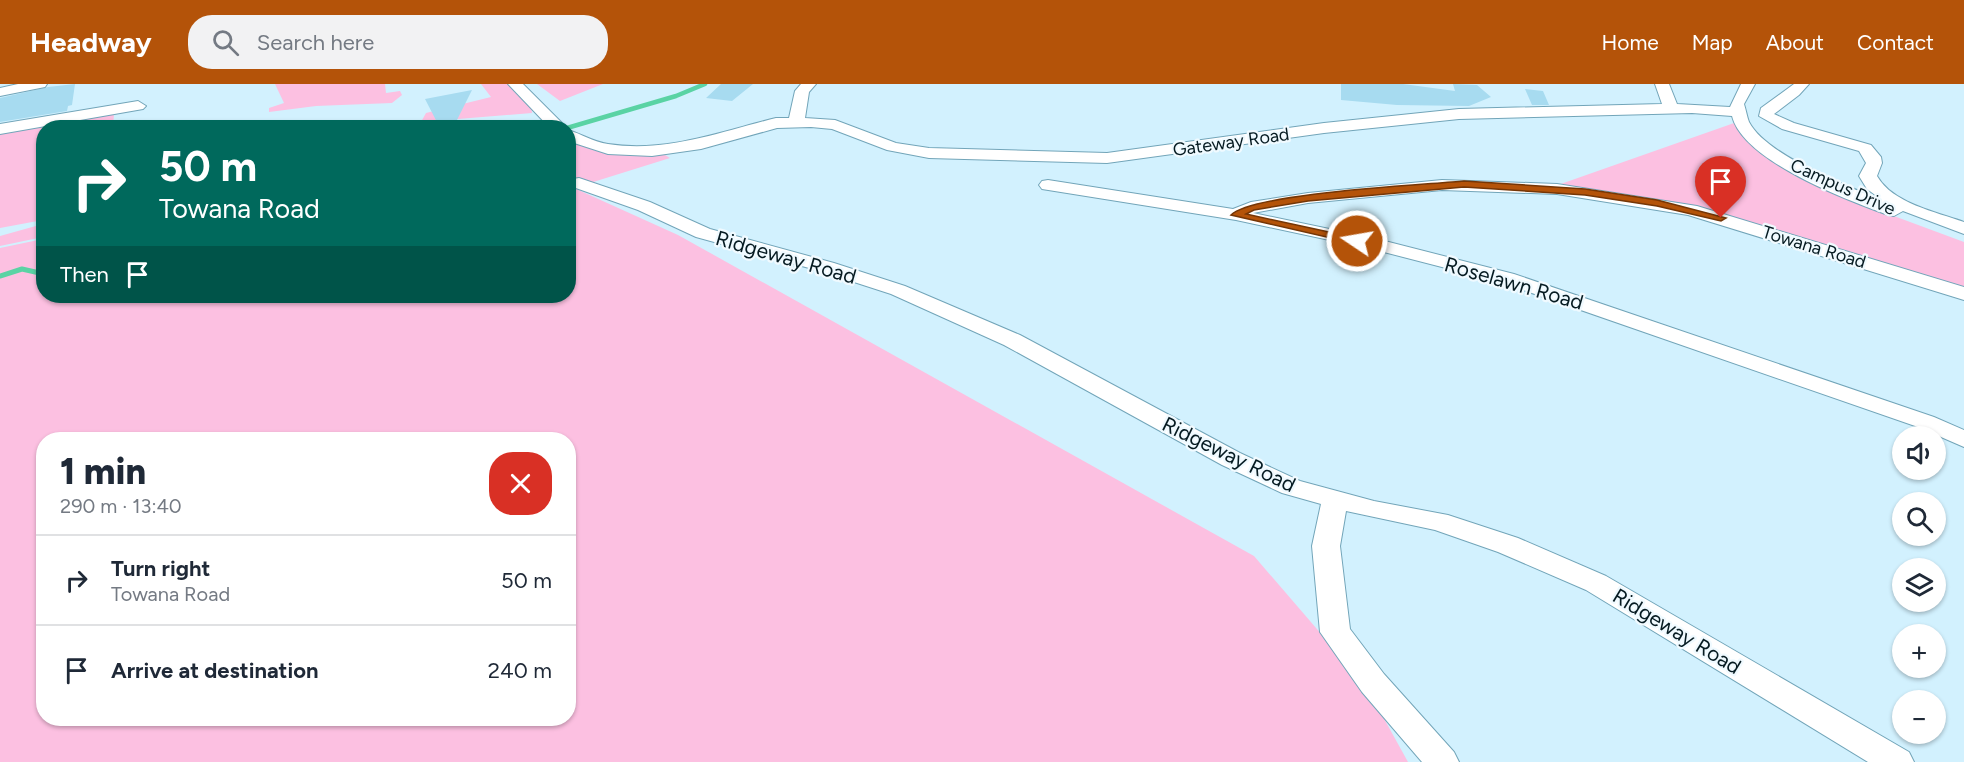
<!DOCTYPE html>
<meta charset="utf-8">
<style>
:root{--surface:#fff;--page:#f2f2f3;--text:#1f2937;--muted:#747a83;--line:#e0e1e3;--accent:#b45309}
body{margin:0;font-family:Figtree,sans-serif;background:var(--page);color:var(--text);height:100vh;display:flex;flex-direction:column;font-size:22px;white-space:nowrap}
*{box-sizing:border-box;margin:0}
p{font-size:20px;color:var(--muted)}
.icon{flex:none;width:33px;height:33px;fill:none;stroke:currentColor;stroke-width:2;stroke-linecap:round;stroke-linejoin:round}
.map{position:relative;flex:1;overflow:hidden}
.details{position:absolute;left:36px;top:348px;width:540px;height:294px;display:flex;flex-direction:column;background:var(--surface);border-radius:24px;box-shadow:0 2px 4px #0004}
.details>*{flex:none}
.top-card{position:absolute;left:36px;top:36px;width:540px;height:183px;border-radius:24px;box-shadow:0 2px 4px #0004;background:#00695c;color:#fff;overflow:hidden}
.fabs{position:absolute;left:1892px;top:342px;display:grid;gap:12px}
.fabs a{display:grid;place-items:center;width:54px;height:54px;border-radius:50%;background:var(--surface);box-shadow:0 2px 4px #0004;font-size:30px}
.pin{position:absolute;display:grid;place-items:center;width:51px;height:51px;color:#fff;margin:-62px -26px;border-radius:50% 50% 50% 0;rotate:-45deg;box-shadow:0 0 6px #0007}
.pin .icon{rotate:45deg}
.me{position:absolute;width:66px;margin:-33px;rotate:282deg;stroke-linejoin:round;filter:drop-shadow(0 0 4px #0008)}
.turn{display:flex;align-items:center;gap:21px;height:126px;padding:0 24px;font-size:27px}
.turn .icon{width:78px;height:78px;stroke-width:2.5}
.turn b{display:block;font-size:42px;line-height:51px}
.then{display:flex;align-items:center;height:57px;padding:0 24px;background:#0003;gap:12px;font-size:22px}
.round{display:grid;place-items:center;flex:none;width:63px;height:63px;border-radius:24px;background:var(--page)}
.summary{display:flex;align-items:center;justify-content:space-between;height:102px;padding:0 24px}
h1{font-size:36px;font-weight:800;line-height:45px}
ul{padding:0;list-style:none}
li{display:flex;align-items:center;gap:18px;height:90px;padding:0 24px;border-top:2px solid var(--line)}
li div{flex:1}
li b{display:block;font-size:22px}
li em{font-style:normal}
header{display:flex;align-items:center;gap:36px;box-sizing:border-box;height:84px;padding:0 30px;background:var(--accent);color:#fff}
header strong{font-size:28px}
nav{display:flex;gap:33px;margin-inline-start:auto;font-size:21px}
.search{width:420px;height:54px;background:var(--page);display:flex;align-items:center;gap:15px;box-sizing:border-box;padding:0 21px;border-radius:24px;color:var(--muted);font-size:22px}
.map>svg:first-child{display:block}
.green{fill:#fcc0e1;fill-rule:evenodd}
.lines{fill:none;stroke-linecap:round;stroke-linejoin:round}
.stream-far1{stroke:#5ad3a4;stroke-width:4.5}
.stream{stroke:#5ad3a4;stroke-width:5}
.building{fill:#a7dbf0}
.minor-casing{stroke:#72a5b9;stroke-width:2}
.minor{fill:#fff;fill-rule:evenodd}
.route{fill:#b45309;stroke:#753606;stroke-width:1.5}
.labels{text-anchor:middle;dominant-baseline:central;stroke-width:4.5;stroke-linejoin:round;paint-order:stroke}
.far-street-label{font-size:18px;fill:#061b22;stroke:#f0faff}
.street-label{font-size:21px;fill:#061b22;stroke:#f0faff}
</style>
<header>
<strong>Headway</strong>
<div class="search"><svg class="icon" aria-label="search" viewBox="0 0 24 24"><circle cx="10" cy="10" r="6"/><path d="M15 15l6 6"/></svg>Search here</div>
<nav><a>Home</a><a>Map</a><a>About</a><a>Contact</a></nav>
</header>
<div class="map">
<svg width="1964" height="678" viewBox="0 0 1964 678">
<rect width="100%" height="100%" fill="#d2f1fe"/>
<path class="green" d="M 275,0 L 385,0 L 386,9 L 400,7 L 402,11 L 392,19 L 316,22 L 269,28 L 269,24 L 284,19 Z
M 481,0 L 508,0 L 531,21 L 532,29 L 421,38 L 426,29 L 491,13 Z
M 537,0 L 603,0 L 560,17 Z
M 114,30 L 113,43 L 44,44 L 43,136 L 0,144 L 0,49 Z
M 1737,38 L 1790,83 L 1875,125 L 1964,158 L 1964,206 L 1684,123 L 1555,102 Z
M 569,56 L 596,67 L 665,71 L 670,74 L 574,104 L 678,151 L 1254,472 L 1366,602 L 1408,678 L 0,678 L 0,164 L 43,155 L 44,212 L 568,212 ZM 44,356 L 568,356 L 568,634 L 44,634 Z
M 43,140 L 43,153 L 0,162 L 0,152 Z"/>
<g class="lines">
<path class="stream-far1" d="M 567,44 L 676,12 L 705,0"/>
<path class="stream" d="M 0,192 L 22,185 L 44,190"/>
</g>
<path class="building" d="M 75,0 L 72,21 L 68,22 L 67,27 L 0,38 L 0,14 L 48,3 Z
M 721,0 L 753,0 L 732,17 L 706,14 Z
M 1341,0 L 1403,0 L 1455,7 L 1453,0 L 1477,1 L 1491,13 L 1469,22 L 1397,21 L 1341,16 Z
M 1525,5 L 1543,7 L 1549,21 L 1532,21 Z
M 472,6 L 453,44 L 440,44 L 425,15 Z"/>
<g class="lines">
<defs>
<path id="minor" d="M 18,0 L 47,0 L 45,3 L 0,12 L 0,4 Z
M 508,0 L 523,0 L 567,44 L 550,44 Z
M 801,0 L 816,0 L 809,8 L 805,34 L 835,36 L 896,59 L 929,64 L 1107,69 L 1324,39 L 1459,25 L 1662,20 L 1655,0 L 1669,0 L 1677,20 L 1730,23 L 1741,0 L 1755,0 L 1744,20 C 1746,26 1747,33 1749,38 C 1766,71 1848,103 1882,116 L 1867,105 L 1859,92 L 1866,79 L 1859,67 L 1782,45 L 1759,32 L 1761,24 L 1794,0 L 1809,0 L 1799,11 L 1774,30 L 1794,39 L 1871,61 L 1881,73 L 1882,79 L 1877,92 C 1892,119 1936,128 1964,138 L 1964,150 L 1903,127 L 1894,132 L 1888,131 C 1847,116 1743,77 1732,32 L 1692,29 L 1459,35 L 1324,49 L 1107,79 L 929,74 L 887,66 L 832,45 L 811,43 L 777,44 L 701,65 L 652,72 L 608,70 L 568,57 L 568,46 C 582,50 593,58 608,60 C 666,69 720,48 776,34 L 789,34 L 795,7 Z
M 138,17 L 146,22 L 143,25 L 0,50 L 0,40 Z
M 579,94 L 650,118 L 710,145 L 834,179 L 905,202 L 1020,251 L 1240,369 L 1300,397 L 1374,417 L 1448,431 L 1518,454 L 1606,492 L 1909,668 L 1914,678 L 1868,678 L 1586,506 L 1498,468 L 1435,446 L 1346,427 L 1340,462 L 1350,545 L 1384,590 L 1454,668 L 1459,678 L 1422,678 L 1362,608 L 1320,548 L 1312,462 L 1321,420 L 1282,409 L 1222,381 L 1004,261 L 891,210 L 820,187 L 696,153 L 638,126 L 573,103 L 570,99 L 573,95 Z
M 1048,96 L 1233,125 L 1251,118 L 1308,109 L 1442,96 L 1557,100 L 1697,122 L 1964,203 L 1964,216 L 1688,131 L 1557,110 L 1442,106 L 1308,119 L 1253,129 L 1377,155 L 1514,190 L 1934,333 L 1964,346 L 1964,363 L 1918,343 L 1500,198 L 1376,166 L 1236,136 L 1042,105 L 1039,101 L 1042,97 Z"/>
</defs>
<use href="#minor" class="minor-casing"/>
<use href="#minor" class="minor"/>
</g>
<path class="route" d="M 1464,97 L 1585,105 L 1657,116 L 1726,134 L 1721,137 L 1657,122 L 1585,111 L 1464,103 L 1308,117 L 1254,126 L 1246,130 L 1361,155 L 1362,157 L 1357,160 L 1231,131 C 1254,109 1423,101 1464,97 Z"/>
<g class="labels">
<g class="far-street-label">
<text transform="translate(1231 58) rotate(-8)">Gateway Road</text>
<text transform="translate(1843 103) rotate(24)">Campus Drive</text>
<text transform="translate(1814 163) rotate(17)">Towana Road</text>
</g>
<g class="street-label">
<text transform="translate(786 173) rotate(16)">Ridgeway Road</text>
<text transform="translate(1514 199) rotate(16)">Roselawn Road</text>
<text transform="translate(1229 370) rotate(26)">Ridgeway Road</text>
<text transform="translate(1677 547) rotate(31)">Ridgeway Road</text>
</g>
</g>
</svg>
<div class="fabs">
<a><svg class="icon" aria-label="sound" viewBox="0 0 24 24"><path d="M4 9h4l5-4v14l-5-4H4zM17 9q2 3 0 6"/></svg></a>
<a><svg class="icon" aria-label="search" viewBox="0 0 24 24"><circle cx="10" cy="10" r="6"/><path d="M15 15l6 6"/></svg></a>
<a><svg class="icon" aria-label="layers" viewBox="0 0 24 24"><path d="M12 4l9 5-9 5-9-5zM3 14l9 5 9-5"/></svg></a>
<a>+</a>
<a>−</a>
</div>
<div class="pin" style="left:1721px;top:134px;background:#d93025"><svg class="icon" aria-label="arrive" viewBox="0 0 24 24"><path d="M6 21V4h12l-3 4 3 4H6"/></svg></div>
<svg class="me" style="left:1357px;top:157px" viewBox="-20 -20 40 40"><circle r="17" fill="#b45309" stroke="#fff" stroke-width="3"/><path d="M0-11L8 9 0 5-8 9z" fill="#fff"/></svg>
<div class="top-card">
<div class="turn"><svg class="icon" aria-label="right" viewBox="0 0 24 24"><path d="M7 20v-9h11M14 6l5 5-5 5"/></svg><div><b>50 m</b>Towana Road</div></div>
<div class="then">Then<svg class="icon" aria-label="arrive" viewBox="0 0 24 24"><path d="M6 21V4h12l-3 4 3 4H6"/></svg></div>
</div>
<section class="details">
<div class="summary"><div><h1>1 min</h1><p>290 m · 13:40</p></div><a class="round" style="background:#d93025;color:#fff"><svg class="icon" aria-label="close" viewBox="0 0 24 24"><path d="M6 6l12 12M18 6L6 18"/></svg></a></div>
<ul>
<li><svg class="icon" aria-label="right" viewBox="0 0 24 24"><path d="M7 20v-9h11M14 6l5 5-5 5"/></svg><div><b>Turn right</b><p>Towana Road</p></div><em>50 m</em></li>
<li><svg class="icon" aria-label="arrive" viewBox="0 0 24 24"><path d="M6 21V4h12l-3 4 3 4H6"/></svg><div><b>Arrive at destination</b></div><em>240 m</em></li>
</ul>
</section>
</div>
